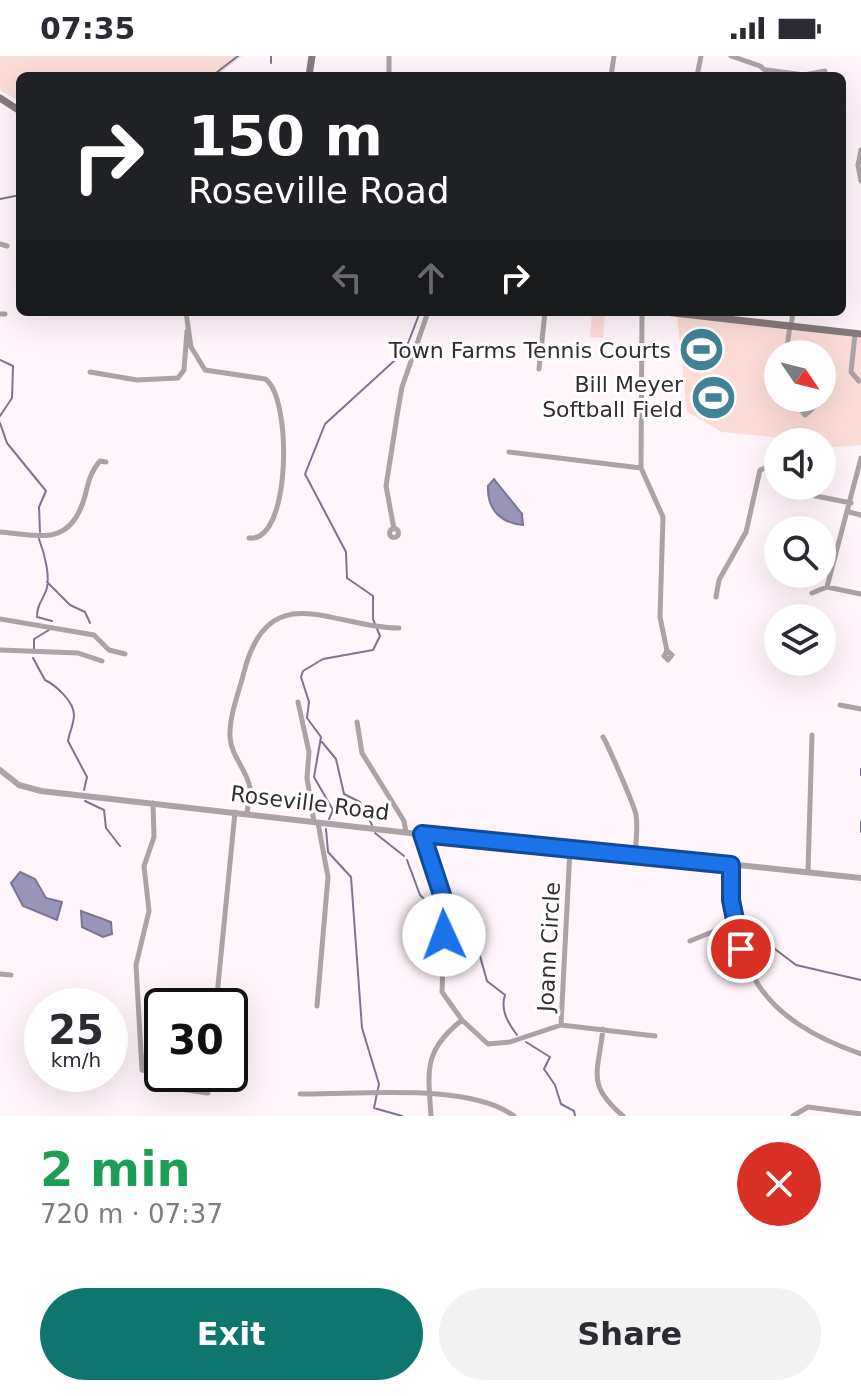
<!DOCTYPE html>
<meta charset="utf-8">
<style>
:root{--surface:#fff;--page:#f2f2f3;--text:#2b2b33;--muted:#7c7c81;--accent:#0f766e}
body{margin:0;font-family:"DejaVu Sans",sans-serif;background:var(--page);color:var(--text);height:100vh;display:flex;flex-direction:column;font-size:30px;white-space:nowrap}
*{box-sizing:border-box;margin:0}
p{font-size:26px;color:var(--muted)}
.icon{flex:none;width:44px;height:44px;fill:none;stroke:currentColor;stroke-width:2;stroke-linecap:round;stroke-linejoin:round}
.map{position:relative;height:1060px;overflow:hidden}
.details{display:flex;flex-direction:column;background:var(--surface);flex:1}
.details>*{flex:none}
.hud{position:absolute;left:16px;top:16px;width:830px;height:244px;border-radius:12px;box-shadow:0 8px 32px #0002;background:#202124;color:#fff;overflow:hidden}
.needle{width:52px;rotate:125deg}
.fabs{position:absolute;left:764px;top:284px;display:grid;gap:16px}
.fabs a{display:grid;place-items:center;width:72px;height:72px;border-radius:50%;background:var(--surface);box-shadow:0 8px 32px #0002;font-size:40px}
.speed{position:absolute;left:24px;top:932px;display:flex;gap:16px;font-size:40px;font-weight:700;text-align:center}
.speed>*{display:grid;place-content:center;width:104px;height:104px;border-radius:50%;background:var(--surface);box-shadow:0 8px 32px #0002;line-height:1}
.speed small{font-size:20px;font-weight:400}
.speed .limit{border:4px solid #111;border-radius:12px;background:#fff;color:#111}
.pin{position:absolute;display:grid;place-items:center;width:68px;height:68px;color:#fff;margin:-34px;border:4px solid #fff;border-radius:50%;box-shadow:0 2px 8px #0007}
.me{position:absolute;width:88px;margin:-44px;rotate:358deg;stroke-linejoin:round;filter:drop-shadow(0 0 6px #0008)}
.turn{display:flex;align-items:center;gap:28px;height:168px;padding:0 40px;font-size:36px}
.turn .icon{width:104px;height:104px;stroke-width:2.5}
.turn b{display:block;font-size:56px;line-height:68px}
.lanes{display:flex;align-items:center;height:76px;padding:0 40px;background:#0003;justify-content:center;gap:40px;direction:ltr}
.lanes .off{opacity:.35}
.round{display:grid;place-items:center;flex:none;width:84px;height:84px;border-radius:42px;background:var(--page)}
.headline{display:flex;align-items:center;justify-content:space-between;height:136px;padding:0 40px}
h1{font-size:48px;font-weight:700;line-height:60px;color:#1e9e55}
.cta{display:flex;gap:16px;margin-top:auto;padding:16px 40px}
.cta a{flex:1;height:92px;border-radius:48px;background:var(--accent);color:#fff;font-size:32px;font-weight:700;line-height:92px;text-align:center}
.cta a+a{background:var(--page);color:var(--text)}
.status{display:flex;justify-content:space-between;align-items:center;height:56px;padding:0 40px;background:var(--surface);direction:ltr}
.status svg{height:22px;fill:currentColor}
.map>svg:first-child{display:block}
.green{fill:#fcddd9;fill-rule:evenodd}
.water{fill:#9895b8;stroke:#7a7690;stroke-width:2}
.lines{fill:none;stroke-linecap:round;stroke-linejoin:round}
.stream{stroke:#7a7690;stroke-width:2}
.minor{stroke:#aba3a5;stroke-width:5}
.tertiary{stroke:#aba3a5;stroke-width:6}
.secondary{stroke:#877a7d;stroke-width:7}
.route-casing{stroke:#114b97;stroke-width:20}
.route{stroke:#1a73e8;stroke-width:14}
.labels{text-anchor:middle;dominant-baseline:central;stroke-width:6;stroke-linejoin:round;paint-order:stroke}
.poi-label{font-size:22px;fill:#342e32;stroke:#fff;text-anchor:end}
.street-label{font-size:22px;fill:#342e32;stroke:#fff}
</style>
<div class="status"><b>07:35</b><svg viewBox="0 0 49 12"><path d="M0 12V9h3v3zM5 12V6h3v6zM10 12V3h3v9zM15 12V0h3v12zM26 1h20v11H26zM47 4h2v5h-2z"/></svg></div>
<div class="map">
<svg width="861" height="1060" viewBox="0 0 861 1060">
<rect width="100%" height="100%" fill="#fff5fb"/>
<path class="green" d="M 0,0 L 242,0 L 217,20 L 20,20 L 20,46 L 0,34 Z
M 592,256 L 605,257 L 603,282 L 590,281 Z
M 677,259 L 861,282 L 861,389 L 822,392 L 822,386 L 722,376 L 687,356 ZM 778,298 L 822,298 L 822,342 L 778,342 Z"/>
<path class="water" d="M 494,423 L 522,458 L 523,469 C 501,467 487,454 488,430 Z
M 20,816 L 35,823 L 46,842 L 62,846 L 57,864 L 23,850 L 11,827 Z
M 81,855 L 111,866 L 112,878 L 103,881 L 82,871 Z"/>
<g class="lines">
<path class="stream" d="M 271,7 L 271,0
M 212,20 L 238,0
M 0,143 L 20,139
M 0,304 L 13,310 L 12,342 L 0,360
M 0,367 L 7,387 L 46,435 L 39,451 L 40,476
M 39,483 C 44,496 52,524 45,537 C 41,547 37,549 37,561 L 52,565
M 47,526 L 70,549 L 85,556 L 90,567
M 34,594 L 34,583 L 49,574
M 33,602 L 45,624 C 55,629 74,645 74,659 C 74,668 69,677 68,685 L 87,721 L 84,734
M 322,686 L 336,703 L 344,738 L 360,746 L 372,769
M 861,713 L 861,719
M 85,745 L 104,754 L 106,772 L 120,790
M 329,763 L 333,754 L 314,721 L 321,681 L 307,662 L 309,646 L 301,621 L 303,615 L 323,603 L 373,594 L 380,580 L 373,563 L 373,540 L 347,522 L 346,496 L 305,418 L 325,368 L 405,295 L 420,256
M 861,766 L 861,776
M 326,773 L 328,796 L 351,821 L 362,972 L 379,1028 L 374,1052 L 402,1060
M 375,777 L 404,800
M 407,804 L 420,839 L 441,859
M 450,861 L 456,871 L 456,885 L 480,900 L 487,925 L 505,939 C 500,954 508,967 517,979
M 771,890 L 796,909 L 861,924
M 526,986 L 550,1001 L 544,1013 L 555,1029 L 561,1048 L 574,1055 L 575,1060"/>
<path class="minor" d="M 389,0 L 389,20
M 731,0 L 760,10 L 772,20
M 767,14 L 804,19 L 825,15
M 611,20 L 614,0
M 697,20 L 701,0
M 861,94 L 858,109 L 861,125
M 20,98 L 20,101
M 0,188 L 7,190
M 186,256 L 191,291 L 205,314 L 265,323 C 292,339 292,487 249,482
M 642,256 L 641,412 L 663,461 L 660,561 L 667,595 L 672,599 L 668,604 L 664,600 L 667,595
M 0,258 L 5,258
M 791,270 L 793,256
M 855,278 L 851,316 L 859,325
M 786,298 L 790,270
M 539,313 L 545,256
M 90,316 L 137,324 L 178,322 L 184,314 L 187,275
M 792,342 L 805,359 L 813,352 L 807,342
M 509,396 L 641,412
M 795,430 L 811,439 L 851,447
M 849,456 L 861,459
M389.5 477a4.5 4.5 0 1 1 9 0a4.5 4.5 0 1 1-9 0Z
M 394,473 L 386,430 L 397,360 L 402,331 L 428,256
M 0,476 C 43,480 71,490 85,440 C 88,427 91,415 100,405 L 106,406
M 827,531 L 861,402
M 812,537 L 827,531 L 861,538
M 716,541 L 719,524 L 746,476 L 760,414 L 768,411 L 778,414
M 0,563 L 94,579 L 109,594 L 125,598
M 0,594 L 78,597 L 102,605
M 298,646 L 309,696 L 307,722 L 314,766
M 840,649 L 861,653
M 357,666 L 362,697 L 404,765 L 406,776
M 603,681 C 607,687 635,751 636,759 C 638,771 636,785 635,798
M 247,757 C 248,749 250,740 250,732 C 247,714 231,700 230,681 C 229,660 239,636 244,616 C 269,518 335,573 399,572
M 422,778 L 445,851 L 442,936 L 462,964 L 488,988 L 510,986 L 561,969 L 570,793
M 731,809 C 731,914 762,963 861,998
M 808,816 L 812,679
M 690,885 L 734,867
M 0,918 L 11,919
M 216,950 L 235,756
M 317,950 L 328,821 L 318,767
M 561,969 L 655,980
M 603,973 C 598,1018 586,1028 623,1060
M 145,1001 L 151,1010 L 151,1029 L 208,1037
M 150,1016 L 142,1014 L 136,909 L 149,855 L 144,810 L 154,781 L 153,747
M 300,1038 C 358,1039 468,1026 514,1060
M 431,1060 C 428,1014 423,995 462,964
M 793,1060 L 808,1051 L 861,1058"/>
<path class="tertiary" d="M 0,714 L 19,729 L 41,735 L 550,793 L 608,795 L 861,822"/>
<path class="secondary" d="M 309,20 L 312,0
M 0,42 L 20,55
M 665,256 L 861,278"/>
</g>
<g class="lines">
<defs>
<path id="route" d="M 444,879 L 444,845 L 422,778 L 731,809 L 731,844 L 741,893"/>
</defs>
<use href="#route" class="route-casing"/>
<use href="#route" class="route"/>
</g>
<defs>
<symbol id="stadium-disc" viewBox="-11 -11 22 22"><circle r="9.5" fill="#418394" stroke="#fff"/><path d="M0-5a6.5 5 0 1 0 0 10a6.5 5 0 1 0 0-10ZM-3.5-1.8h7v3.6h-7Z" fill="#fff"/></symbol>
</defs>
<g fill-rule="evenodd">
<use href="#stadium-disc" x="676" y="268" width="51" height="51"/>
<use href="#stadium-disc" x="688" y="316" width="51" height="51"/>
</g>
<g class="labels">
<g class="poi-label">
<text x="671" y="294">Town Farms Tennis Courts</text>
<text x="683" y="328">Bill Meyer<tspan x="683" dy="25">Softball Field</tspan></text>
</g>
<g class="street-label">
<text transform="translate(310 747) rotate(7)">Roseville Road</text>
<text transform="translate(549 891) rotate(-87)">Joann Circle</text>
</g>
</g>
</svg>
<div class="fabs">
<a><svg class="needle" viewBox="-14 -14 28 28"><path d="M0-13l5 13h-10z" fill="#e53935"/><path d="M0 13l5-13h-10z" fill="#7c7c81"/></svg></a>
<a><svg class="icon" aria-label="sound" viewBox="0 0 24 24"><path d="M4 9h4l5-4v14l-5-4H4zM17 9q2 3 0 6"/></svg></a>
<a><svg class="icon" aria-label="search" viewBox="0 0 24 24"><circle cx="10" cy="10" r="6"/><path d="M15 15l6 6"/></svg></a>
<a><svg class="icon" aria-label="layers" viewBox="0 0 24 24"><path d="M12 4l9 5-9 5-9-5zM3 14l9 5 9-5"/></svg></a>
</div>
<div class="speed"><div>25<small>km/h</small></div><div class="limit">30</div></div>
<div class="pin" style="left:741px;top:893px;background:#d93025"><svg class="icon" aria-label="arrive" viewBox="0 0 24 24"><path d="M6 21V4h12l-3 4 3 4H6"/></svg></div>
<svg class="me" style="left:444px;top:879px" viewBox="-20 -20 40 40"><circle r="19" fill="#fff"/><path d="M0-13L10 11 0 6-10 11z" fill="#1a73e8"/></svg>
<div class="hud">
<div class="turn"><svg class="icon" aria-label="right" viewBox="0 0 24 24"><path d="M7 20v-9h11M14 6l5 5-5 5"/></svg><div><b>150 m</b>Roseville Road</div></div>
<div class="lanes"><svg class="icon off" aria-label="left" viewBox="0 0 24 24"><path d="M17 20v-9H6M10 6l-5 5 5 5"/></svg><svg class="icon off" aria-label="ahead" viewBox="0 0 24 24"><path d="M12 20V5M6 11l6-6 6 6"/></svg><svg class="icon" aria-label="right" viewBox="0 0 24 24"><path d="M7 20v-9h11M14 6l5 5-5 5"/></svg></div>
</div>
</div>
<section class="details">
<div class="headline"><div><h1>2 min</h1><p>720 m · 07:37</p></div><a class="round" style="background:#d93025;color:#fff"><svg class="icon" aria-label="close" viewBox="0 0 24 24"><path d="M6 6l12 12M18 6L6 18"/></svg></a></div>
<div class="cta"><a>Exit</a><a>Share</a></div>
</section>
